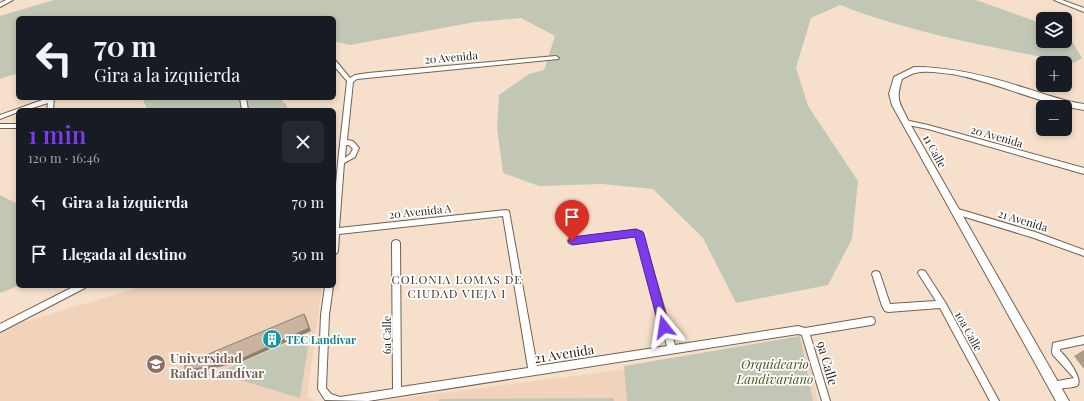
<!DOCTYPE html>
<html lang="es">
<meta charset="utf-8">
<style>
:root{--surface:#171b24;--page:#242831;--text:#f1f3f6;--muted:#9ea1a6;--accent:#7c3aed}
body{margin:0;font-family:"Playfair Display",serif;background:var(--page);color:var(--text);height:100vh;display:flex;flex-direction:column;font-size:15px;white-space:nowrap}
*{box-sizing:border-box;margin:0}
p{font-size:13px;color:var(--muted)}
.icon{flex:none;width:22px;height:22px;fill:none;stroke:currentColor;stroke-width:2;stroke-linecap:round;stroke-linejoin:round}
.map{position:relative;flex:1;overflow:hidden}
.drawer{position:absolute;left:16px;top:108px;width:320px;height:180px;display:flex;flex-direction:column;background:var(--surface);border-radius:6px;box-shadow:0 2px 6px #0003}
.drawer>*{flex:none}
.banner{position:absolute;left:16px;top:16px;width:320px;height:84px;border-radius:6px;box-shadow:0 2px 6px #0003;background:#171b24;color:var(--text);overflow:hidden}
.fabs{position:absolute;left:1036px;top:12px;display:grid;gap:8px}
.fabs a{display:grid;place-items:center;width:36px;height:36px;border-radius:6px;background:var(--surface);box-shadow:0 2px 6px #0003;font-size:20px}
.pin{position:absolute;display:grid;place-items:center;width:34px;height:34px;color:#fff;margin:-41px -17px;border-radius:50% 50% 50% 0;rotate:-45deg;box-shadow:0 0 4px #0007}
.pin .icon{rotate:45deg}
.me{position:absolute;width:44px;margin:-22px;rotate:345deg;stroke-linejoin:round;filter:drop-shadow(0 0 3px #0008)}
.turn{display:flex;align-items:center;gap:14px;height:84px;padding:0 12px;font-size:18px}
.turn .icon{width:52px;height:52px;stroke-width:2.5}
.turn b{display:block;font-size:28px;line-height:34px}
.round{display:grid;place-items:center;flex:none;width:42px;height:42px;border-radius:6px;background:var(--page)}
.head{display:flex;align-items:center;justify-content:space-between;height:68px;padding:0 12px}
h1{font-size:24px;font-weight:600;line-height:30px;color:var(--accent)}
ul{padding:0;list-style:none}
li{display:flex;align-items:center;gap:12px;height:52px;padding:0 12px}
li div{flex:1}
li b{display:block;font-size:15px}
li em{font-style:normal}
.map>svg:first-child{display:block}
.built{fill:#f0d3ba}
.green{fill:#c2c7b5}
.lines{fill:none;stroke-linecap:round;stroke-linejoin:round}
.street-casing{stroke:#74614f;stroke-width:2}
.secondary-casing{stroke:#74614f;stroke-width:2}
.street{fill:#fff;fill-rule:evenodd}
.secondary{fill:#fff;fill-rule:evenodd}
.wall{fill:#ad9b8a}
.shaded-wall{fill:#8d7e70}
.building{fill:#c9b4a0;stroke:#8d7e70}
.route{fill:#7c3aed;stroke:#51269a}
.labels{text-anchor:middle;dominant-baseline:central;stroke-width:3.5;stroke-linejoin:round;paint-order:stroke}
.street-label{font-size:11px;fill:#231c14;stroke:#fff}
.culture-label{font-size:11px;font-weight:bold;fill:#0d838f;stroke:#fff;text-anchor:start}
.neighbourhood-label{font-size:12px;letter-spacing:1px;fill:#473625;stroke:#fff}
.near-street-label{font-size:13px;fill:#231c14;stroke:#fff}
.near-education-label{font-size:13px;font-weight:bold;fill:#785e54;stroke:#fff;text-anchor:start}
.near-park-label{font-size:13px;font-style:italic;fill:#4e5727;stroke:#fff}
</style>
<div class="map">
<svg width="1084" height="401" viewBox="0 0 1084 401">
<rect width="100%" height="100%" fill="#f6e0cb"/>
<path class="built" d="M 144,286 L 322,286 L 307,397 L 315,401 L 0,401 L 0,329 Z
M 805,342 L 818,401 L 381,401 L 690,361 Z"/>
<path class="green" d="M 54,0 L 976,0 L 1043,24 L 1043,41 L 1065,41 L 1065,36 L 1073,43 L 1082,58 L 1074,63 C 996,48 913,34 840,5 L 811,18 L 796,68 L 808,106 L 858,181 L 852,239 L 828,285 L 736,303 L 703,238 L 653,189 L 602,184 L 539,186 L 503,173 L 497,128 L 499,95 L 529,74 L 544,70 L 555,36 L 521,18 L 475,22 L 350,45 L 334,41 L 334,18 L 18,18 L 18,73 L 0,79 L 0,16 Z
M 142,98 L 280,98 L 287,106 L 287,110 L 148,110 Z
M 0,195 L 18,204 L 18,286 L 0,293 Z
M 310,334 L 300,398 L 227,376 L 226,369 Z
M 800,336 L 813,401 L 627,401 L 624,366 Z
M 614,398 L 614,401 L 439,401 L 439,399 Z"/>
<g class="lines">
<defs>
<path id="street" d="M 6,0 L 13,0 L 0,7 L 0,3 Z
M 1054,0 L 1062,0 L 1084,8 L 1084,12 Z
M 556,56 L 559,58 L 558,59 L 357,79 L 353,82 L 347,140 L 353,141 L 359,148 L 355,157 L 344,163 L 339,228 L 506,210 L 509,211 L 537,366 L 667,346 L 636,236 L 572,244 L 569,243 L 568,241 L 569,239 L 572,238 L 636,230 L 642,232 L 675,345 L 798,326 L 805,328 L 871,317 L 874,318 L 875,321 L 874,324 L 871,325 L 810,335 L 830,401 L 822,401 L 802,335 L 798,334 L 368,401 L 325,400 L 318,389 L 321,315 L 325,286 L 333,286 L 329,315 L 326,388 L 331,394 L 340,397 L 393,389 L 392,243 L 393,241 L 396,240 L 399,241 L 400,243 L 401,387 L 528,368 L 503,216 L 339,234 L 338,251 L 337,253 L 334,254 L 334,206 L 338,162 L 347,81 L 334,66 L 334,60 L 336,61 L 350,78 L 355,75 L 368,73 ZM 346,145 L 349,145 L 353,149 L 350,154 L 345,158 Z
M 48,98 L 54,98 L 53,110 L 47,110 L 48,103 L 26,110 L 18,110 L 18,112 L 0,119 L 0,115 Z
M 240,98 L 246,98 L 248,110 L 242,110 Z
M 903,120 L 905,120 L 928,125 L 1084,168 L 1084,174 L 928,129 L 903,124 L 902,122 Z
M 0,124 L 18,124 L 18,128 L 0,128 Z
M 955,208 L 1035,232 L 1084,250 L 1084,256 L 1034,238 L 952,213 L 951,211 L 952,209 Z
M 922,270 L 925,271 L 945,302 L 999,401 L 990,401 L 940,308 L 888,312 L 885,311 L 882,306 L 872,274 L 873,272 L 876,271 L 879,272 L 880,274 L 890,304 L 936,301 L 918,273 L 919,271 Z
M 75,286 L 86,286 L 85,288 L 0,332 L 0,324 Z
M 1084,336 L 1084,344 L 1060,349 L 1060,351 C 1067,357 1084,380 1077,386 C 1070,388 1062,388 1055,389 L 1052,388 L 1051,385 L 1052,382 L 1074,378 L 1053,355 L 1052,352 L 1053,343 Z"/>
<path id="secondary" d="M 914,67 C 952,67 988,76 1025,88 C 1045,94 1063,101 1084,104 L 1084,110 C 1039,104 997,82 952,74 C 940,73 927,70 915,73 C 911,74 906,77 902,79 C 895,102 900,102 909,122 L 1069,401 L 1056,401 L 892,105 L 889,94 L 894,77 Z"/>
</defs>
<use href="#street" class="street-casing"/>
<use href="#secondary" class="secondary-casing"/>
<use href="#street" class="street"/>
<use href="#secondary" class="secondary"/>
</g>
<path class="wall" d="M 1084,350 L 1084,369 L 1074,356 Z"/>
<path class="shaded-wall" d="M 304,314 L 306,317 L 311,331 L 241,362 L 188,374 L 185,371 Z"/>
<path class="building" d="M 304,314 L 309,328 L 239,360 L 185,371 L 185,364 Z"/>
<path class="route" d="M 636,229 L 643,232 L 644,234 L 669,327 L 668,331 L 664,332 L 660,331 L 659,327 L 635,237 L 572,245 L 568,241 L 572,237 Z"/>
<defs>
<symbol id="building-disc" viewBox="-11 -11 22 22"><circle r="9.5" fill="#0f9aa8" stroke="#fff"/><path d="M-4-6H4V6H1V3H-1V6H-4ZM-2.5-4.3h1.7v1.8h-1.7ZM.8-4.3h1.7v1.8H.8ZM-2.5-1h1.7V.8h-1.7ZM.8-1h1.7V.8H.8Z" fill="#fff"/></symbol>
<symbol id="university-disc" viewBox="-11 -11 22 22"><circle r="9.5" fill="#8d6e63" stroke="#fff"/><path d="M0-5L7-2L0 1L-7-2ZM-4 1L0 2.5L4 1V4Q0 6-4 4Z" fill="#fff"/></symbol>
</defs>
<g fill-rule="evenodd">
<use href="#building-disc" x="261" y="328" width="22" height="22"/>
<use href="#university-disc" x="145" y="353" width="22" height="22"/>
</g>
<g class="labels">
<g class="street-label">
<text transform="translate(451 57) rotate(-5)">20 Avenida</text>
<text transform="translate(997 136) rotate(16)">20 Avenida</text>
<text transform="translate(935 151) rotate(61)">11 Calle</text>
<text transform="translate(420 211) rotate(-6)">20 Avenida A</text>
<text transform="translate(1023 220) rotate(17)">21 Avenida</text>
<text transform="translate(969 331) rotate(61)">10a Calle</text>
<text transform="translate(386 335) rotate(-90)">6a Calle</text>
</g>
<g class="culture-label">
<text x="286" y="339">TEC Landívar</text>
</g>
<g class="neighbourhood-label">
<text x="457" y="279">COLONIA LOMAS DE<tspan x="457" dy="14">CIUDAD VIEJA I</tspan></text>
</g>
<g class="near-street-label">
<text transform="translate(564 353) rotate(-9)">21 Avenida</text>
<text transform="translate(828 363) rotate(74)">9a Calle</text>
</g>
<g class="near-education-label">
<text x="170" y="357">Universidad<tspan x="170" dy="15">Rafael Landívar</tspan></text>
</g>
<g class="near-park-label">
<text x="775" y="363">Orquideario<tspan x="775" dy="15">Landivariano</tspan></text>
</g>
</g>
</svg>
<div class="fabs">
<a><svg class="icon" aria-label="layers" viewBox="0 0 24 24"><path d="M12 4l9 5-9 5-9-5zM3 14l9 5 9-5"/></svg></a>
<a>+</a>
<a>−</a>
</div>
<div class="pin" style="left:572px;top:241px;background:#d93025"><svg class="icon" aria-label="arrive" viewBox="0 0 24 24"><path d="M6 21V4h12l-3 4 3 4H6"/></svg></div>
<svg class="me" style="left:664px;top:327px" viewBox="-20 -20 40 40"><path d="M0-17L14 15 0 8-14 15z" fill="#7c3aed" stroke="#fff" stroke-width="4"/></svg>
<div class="banner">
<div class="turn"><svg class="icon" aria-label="left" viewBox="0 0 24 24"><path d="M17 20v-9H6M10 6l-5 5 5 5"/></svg><div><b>70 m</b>Gira a la izquierda</div></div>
</div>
<section class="drawer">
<div class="head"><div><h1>1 min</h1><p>120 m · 16:46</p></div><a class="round"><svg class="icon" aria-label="close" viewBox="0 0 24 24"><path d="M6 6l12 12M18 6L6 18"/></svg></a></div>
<ul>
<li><svg class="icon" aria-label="left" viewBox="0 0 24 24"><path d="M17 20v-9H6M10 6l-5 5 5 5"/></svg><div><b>Gira a la izquierda</b></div><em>70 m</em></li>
<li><svg class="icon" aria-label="arrive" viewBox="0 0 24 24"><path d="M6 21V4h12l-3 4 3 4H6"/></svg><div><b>Llegada al destino</b></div><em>50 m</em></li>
</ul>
</section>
</div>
